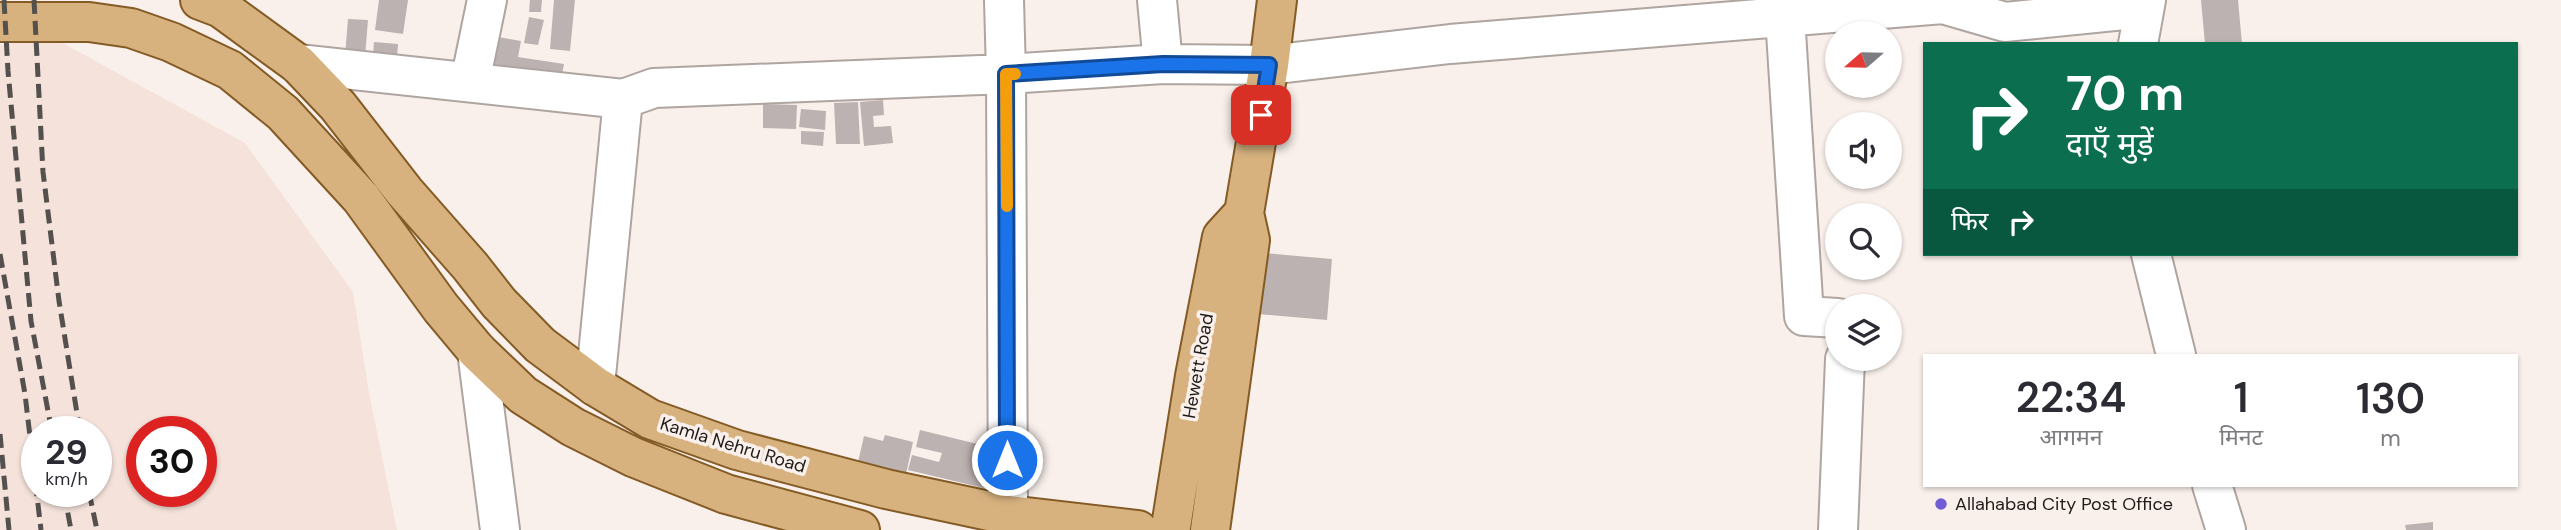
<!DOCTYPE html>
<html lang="hi">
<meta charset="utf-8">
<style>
:root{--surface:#fff;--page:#f2f2f3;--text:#2b2b33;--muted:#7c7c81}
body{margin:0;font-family:"DM Sans","Noto Sans Devanagari",sans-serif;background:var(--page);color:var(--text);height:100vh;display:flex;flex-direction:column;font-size:26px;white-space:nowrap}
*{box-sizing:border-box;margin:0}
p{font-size:23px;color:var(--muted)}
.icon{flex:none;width:38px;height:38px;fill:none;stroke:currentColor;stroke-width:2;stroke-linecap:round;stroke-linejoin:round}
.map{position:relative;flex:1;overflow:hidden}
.side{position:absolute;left:1923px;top:354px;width:595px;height:133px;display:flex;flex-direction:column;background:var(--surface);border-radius:0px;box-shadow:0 2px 5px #0004}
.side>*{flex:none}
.top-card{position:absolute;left:1923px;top:42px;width:595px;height:214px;border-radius:0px;box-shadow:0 2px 5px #0004;background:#0b6e4f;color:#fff;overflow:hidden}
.needle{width:46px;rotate:250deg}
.fabs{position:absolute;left:1825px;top:21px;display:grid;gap:14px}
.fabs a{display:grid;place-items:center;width:77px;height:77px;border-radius:50%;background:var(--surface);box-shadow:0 2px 5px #0004;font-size:35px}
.speed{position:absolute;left:21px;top:416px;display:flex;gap:14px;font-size:35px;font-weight:700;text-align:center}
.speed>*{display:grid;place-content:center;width:91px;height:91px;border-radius:50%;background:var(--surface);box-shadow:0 2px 5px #0004;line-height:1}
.speed small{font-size:18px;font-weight:400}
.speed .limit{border:10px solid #d22;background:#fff;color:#111}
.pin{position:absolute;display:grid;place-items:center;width:60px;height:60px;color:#fff;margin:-30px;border-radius:14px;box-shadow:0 4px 10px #0006}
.me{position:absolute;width:77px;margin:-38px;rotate:0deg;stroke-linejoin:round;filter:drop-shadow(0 0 5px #0008)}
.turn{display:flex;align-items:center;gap:24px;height:147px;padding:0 28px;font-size:32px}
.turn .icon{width:91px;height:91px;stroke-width:2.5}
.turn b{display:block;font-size:49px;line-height:60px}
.then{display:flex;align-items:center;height:66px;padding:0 28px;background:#0003;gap:14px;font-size:26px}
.eta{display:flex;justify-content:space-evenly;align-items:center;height:119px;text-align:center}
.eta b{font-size:42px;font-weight:600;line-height:49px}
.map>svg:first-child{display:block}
.built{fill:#f5e3db;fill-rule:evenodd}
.building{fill:#bcb2b1}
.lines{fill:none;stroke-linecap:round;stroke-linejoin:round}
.minor-casing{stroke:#aea5a1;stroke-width:42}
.major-casing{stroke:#845b24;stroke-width:42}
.minor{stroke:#fff;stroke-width:38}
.major{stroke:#d7b27f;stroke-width:38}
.rail{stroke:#54504d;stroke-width:5;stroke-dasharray:14 7;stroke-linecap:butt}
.route-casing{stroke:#114b97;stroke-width:18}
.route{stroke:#1a73e8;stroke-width:12}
.slow{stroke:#f59e0b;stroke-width:12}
.poi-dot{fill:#725cd6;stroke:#f9f0eb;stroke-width:2.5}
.labels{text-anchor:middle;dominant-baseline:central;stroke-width:7;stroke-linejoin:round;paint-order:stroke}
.street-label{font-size:18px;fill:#1d1a18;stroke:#f9f0eb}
.poi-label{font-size:18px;fill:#1d1a18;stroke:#f9f0eb;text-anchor:start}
</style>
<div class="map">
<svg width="2561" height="530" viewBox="0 0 2561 530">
<rect width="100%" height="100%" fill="#f9f0eb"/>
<path class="built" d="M 50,36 L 245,143 L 353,292 L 369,393 L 397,530 L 0,530 L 0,45 ZM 37,432 L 96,432 L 96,492 L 37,492 ZM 142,432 L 201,432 L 201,492 L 142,492 Z"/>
<path class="building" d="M 379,0 L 408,0 L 403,34 L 375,30 Z
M 530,0 L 542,0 L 541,12 L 529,12 Z
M 554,0 L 575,0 L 570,51 L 550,49 Z
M 2201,0 L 2238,0 L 2242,44 L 2205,44 Z
M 529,17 L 544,20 L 538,45 L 524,43 Z
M 348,19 L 368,20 L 365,57 L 345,56 Z
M 498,37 L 521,41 L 518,57 L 564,64 L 560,84 L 481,71 Z
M 374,42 L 398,44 L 397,58 L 373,55 Z
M 883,100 L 884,115 L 873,116 L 874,127 L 891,126 L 893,143 L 864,146 L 860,102 Z
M 858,102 L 860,144 L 836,144 L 834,103 Z
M 763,104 L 797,105 L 796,129 L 763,128 Z
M 801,109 L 826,111 L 825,130 L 799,127 Z
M 801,131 L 824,132 L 823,146 L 801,144 Z
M 1263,253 L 1332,259 L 1327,320 L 1258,314 Z
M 920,430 L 998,449 L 988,489 L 908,470 L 912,455 L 939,462 L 942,453 L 916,447 Z
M 885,435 L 913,442 L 906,474 L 858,462 L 864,436 L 883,441 Z
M 2433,522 L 2433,530 L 2406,530 L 2405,525 Z"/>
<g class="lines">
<defs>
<path id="minor" d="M 1004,0 L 1006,74 L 1008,515
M 1157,0 L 1163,64
M 1785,16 L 1804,316 L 1838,318
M 2138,44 L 2146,0
M 298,64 L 623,99 L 654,88 L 1006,74 L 1163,64 L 1269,65 L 1450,44 L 1943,4 L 2005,22 L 2144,8
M 470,82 L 487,0
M 2151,254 L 2176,355
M 477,351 L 500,530
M 595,386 L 623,99
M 2212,485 L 2226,530
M 1838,530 L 1845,359"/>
<path id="major" d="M 200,0 L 221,8 L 298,64 L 338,106 L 404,191 L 470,266 L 499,303 L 540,345 L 595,386 L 650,419 L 737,450 L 886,489 L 1008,515 L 1138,530
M 0,22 L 89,22 L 131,28 L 171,42 L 230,70 L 283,113 L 361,198 L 441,308 L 477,351 L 523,395 L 573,427 L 633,457 L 726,494 L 860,530
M 1171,527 L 1195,376 L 1222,237 L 1244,213
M 1210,530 L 1250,240 L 1244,213 L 1269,65 L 1277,0"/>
</defs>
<use href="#minor" class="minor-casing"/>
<use href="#major" class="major-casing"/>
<use href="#minor" class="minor"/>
<use href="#major" class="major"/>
<path class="rail" d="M 4,0 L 8,71 L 31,321 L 52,432
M 34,0 L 43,172 L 59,301 L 80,432
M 0,254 L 25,394 L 41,530
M 0,434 L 9,530
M 64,492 L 71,530
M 89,492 L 97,530"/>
</g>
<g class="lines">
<defs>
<path id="route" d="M 1007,460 L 1006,74 L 1163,64 L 1269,65 L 1261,115"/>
</defs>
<use href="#route" class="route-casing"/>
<use href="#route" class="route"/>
<path class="slow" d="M 1007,206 L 1006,74 L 1015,74"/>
</g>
<circle class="poi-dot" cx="1941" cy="504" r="7"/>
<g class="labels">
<g class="street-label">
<text transform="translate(1198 366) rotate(-80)">Hewett Road</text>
<text transform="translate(733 445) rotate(17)">Kamla Nehru Road</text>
</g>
<g class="poi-label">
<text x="1955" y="504">Allahabad City Post Office</text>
</g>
</g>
</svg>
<div class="fabs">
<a><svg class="needle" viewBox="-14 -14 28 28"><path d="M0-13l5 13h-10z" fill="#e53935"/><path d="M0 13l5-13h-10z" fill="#7c7c81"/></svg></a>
<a><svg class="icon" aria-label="sound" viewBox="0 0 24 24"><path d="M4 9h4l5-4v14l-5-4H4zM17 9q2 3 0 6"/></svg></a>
<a><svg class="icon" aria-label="search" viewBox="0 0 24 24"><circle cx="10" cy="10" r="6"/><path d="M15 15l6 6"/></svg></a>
<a><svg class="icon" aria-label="layers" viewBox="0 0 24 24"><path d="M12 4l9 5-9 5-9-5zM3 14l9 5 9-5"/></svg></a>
</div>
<div class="speed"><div>29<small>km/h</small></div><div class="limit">30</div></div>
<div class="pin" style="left:1261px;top:115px;background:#d93025"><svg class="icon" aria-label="arrive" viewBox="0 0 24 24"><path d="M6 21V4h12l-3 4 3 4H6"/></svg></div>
<svg class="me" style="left:1007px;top:460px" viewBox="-20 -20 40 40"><circle r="17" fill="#1a73e8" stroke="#fff" stroke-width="3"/><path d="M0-11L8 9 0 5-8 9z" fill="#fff"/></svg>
<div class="top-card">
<div class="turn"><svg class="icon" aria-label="right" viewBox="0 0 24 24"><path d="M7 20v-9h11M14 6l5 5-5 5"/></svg><div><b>70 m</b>दाएँ मुड़ें</div></div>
<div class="then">फिर<svg class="icon" aria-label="right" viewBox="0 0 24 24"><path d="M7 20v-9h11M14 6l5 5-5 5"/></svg></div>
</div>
<section class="side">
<div class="eta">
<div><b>22:34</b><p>आगमन</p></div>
<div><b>1</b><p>मिनट</p></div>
<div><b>130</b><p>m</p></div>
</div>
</section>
</div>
